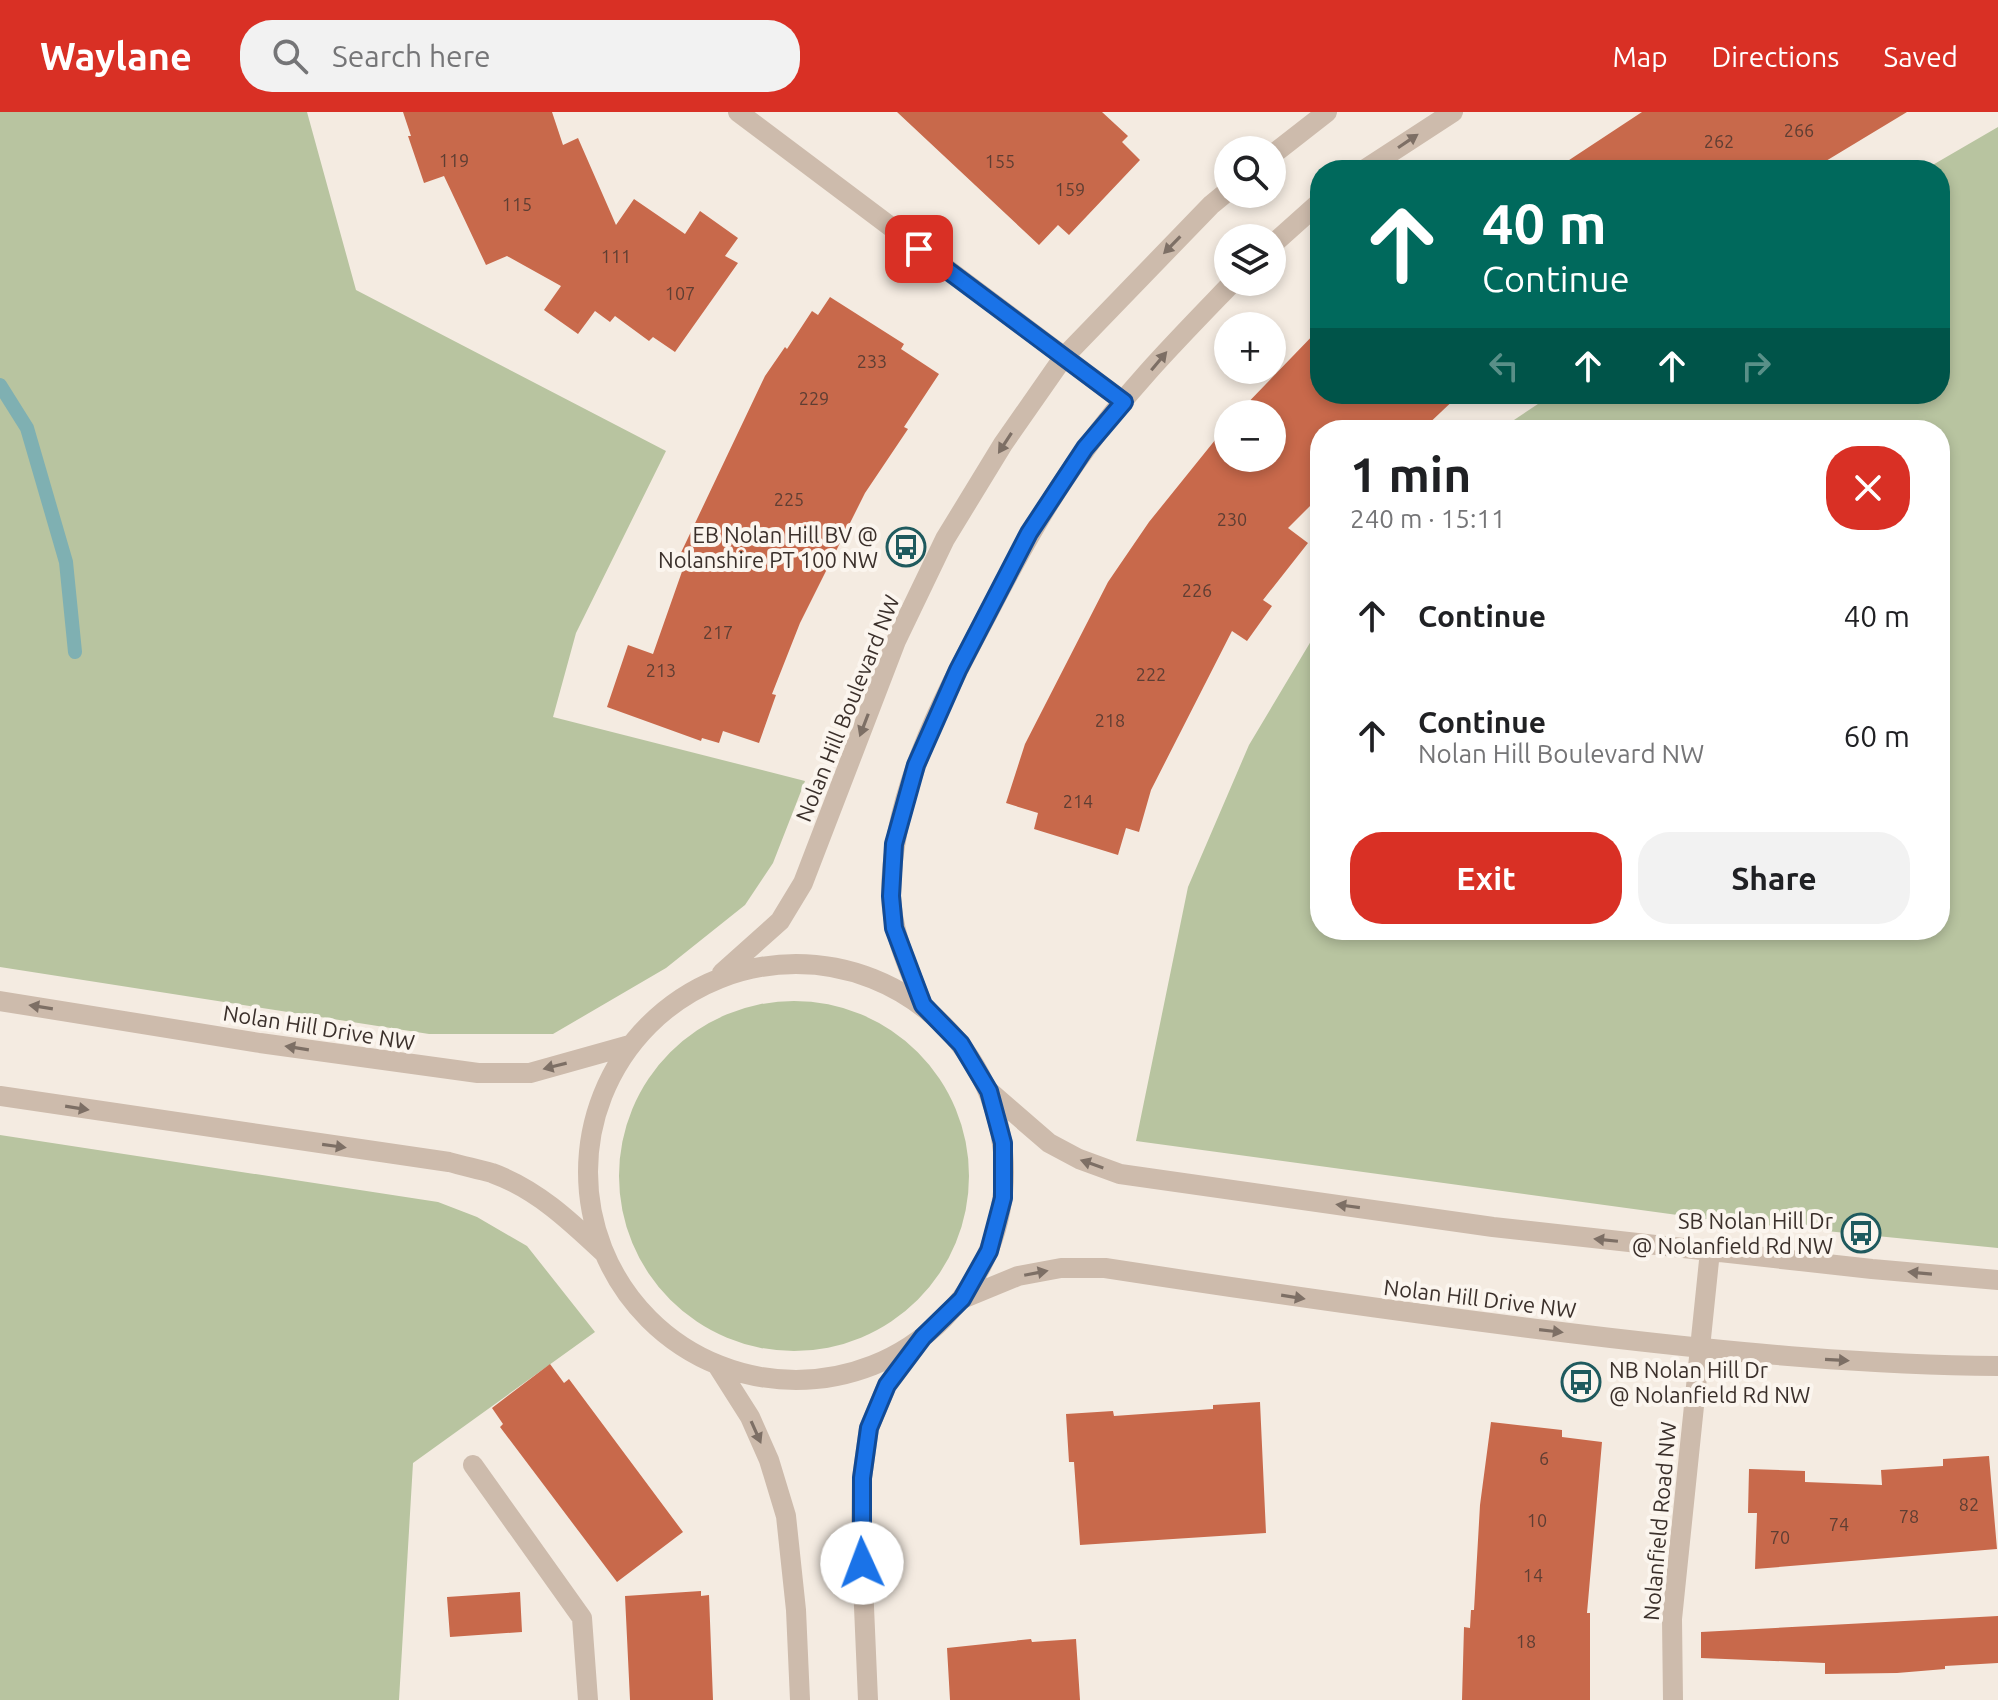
<!DOCTYPE html>
<meta charset="utf-8">
<style>
:root{--surface:#fff;--page:#f2f2f2;--text:#202124;--muted:#757577;--accent:#d93025}
body{margin:0;font-family:Ubuntu,sans-serif;background:var(--page);color:var(--text);height:100vh;display:flex;flex-direction:column;font-size:30px;white-space:nowrap}
*{box-sizing:border-box;margin:0}
p{font-size:26px;color:var(--muted)}
.icon{flex:none;width:44px;height:44px;fill:none;stroke:currentColor;stroke-width:2;stroke-linecap:round;stroke-linejoin:round}
.map{position:relative;flex:1;overflow:hidden}
.panel{position:absolute;left:1310px;top:308px;width:640px;height:520px;display:flex;flex-direction:column;background:var(--surface);border-radius:32px;box-shadow:0 4px 12px #0003}
.panel>*{flex:none}
.banner{position:absolute;left:1310px;top:48px;width:640px;height:244px;border-radius:32px;box-shadow:0 4px 12px #0003;background:#00695c;color:#fff;overflow:hidden}
.controls{position:absolute;left:1214px;top:24px;display:grid;gap:16px}
.controls a{display:grid;place-items:center;width:72px;height:72px;border-radius:50%;background:var(--surface);box-shadow:0 4px 12px #0003;font-size:40px}
.pin{position:absolute;display:grid;place-items:center;width:68px;height:68px;color:#fff;margin:-34px;border-radius:16px;box-shadow:0 4px 12px #0006}
.me{position:absolute;width:88px;margin:-44px;rotate:358deg;stroke-linejoin:round;filter:drop-shadow(0 0 6px #0008)}
.turn{display:flex;align-items:center;gap:28px;height:168px;padding:0 40px;font-size:36px}
.turn .icon{width:104px;height:104px;stroke-width:2.5}
.turn b{display:block;font-size:56px;line-height:68px}
.lanes{display:flex;align-items:center;height:76px;padding:0 40px;background:#0003;justify-content:center;gap:40px;direction:ltr}
.lanes .off{opacity:.35}
.round{display:grid;place-items:center;flex:none;width:84px;height:84px;border-radius:32px;background:var(--page)}
.summary{display:flex;align-items:center;justify-content:space-between;height:136px;padding:0 40px}
h1{font-size:48px;font-weight:700;line-height:60px}
.cta{display:flex;gap:16px;margin-top:auto;padding:16px 40px}
.cta a{flex:1;height:92px;border-radius:32px;background:var(--accent);color:#fff;font-size:32px;font-weight:700;line-height:92px;text-align:center}
.cta a+a{background:var(--page);color:var(--text)}
ul{padding:0;list-style:none}
li{display:flex;align-items:center;gap:24px;height:120px;padding:0 40px}
li div{flex:1}
li b{display:block;font-size:30px}
li em{font-style:normal}
header{display:flex;align-items:center;gap:48px;box-sizing:border-box;height:112px;padding:0 40px;background:var(--accent);color:#fff}
header strong{font-size:38px}
nav{display:flex;gap:44px;margin-inline-start:auto;font-size:28px}
.search{width:560px;height:72px;background:var(--page);display:flex;align-items:center;gap:20px;box-sizing:border-box;padding:0 28px;border-radius:32px;color:var(--muted);font-size:30px}
.map>svg:first-child{display:block}
.green{fill:#b8c4a0}
.lines{fill:none;stroke-linecap:round;stroke-linejoin:round}
.stream{stroke:#7fb0b2;stroke-width:14}
.building{fill:#c8694b}
.minor{stroke:#cdbbac;stroke-width:20}
.oneway{fill:#7d6f65}
.route-casing{stroke:#114b97;stroke-width:20}
.route{stroke:#1a73e8;stroke-width:14}
.labels{text-anchor:middle;dominant-baseline:central;stroke-width:8;stroke-linejoin:round;paint-order:stroke}
.number-label{font-size:18px;fill:#5e3e33}
.poi-label{font-size:22px;fill:#3b302b;stroke:#fbf5ee;text-anchor:end}
.street-label{font-size:22px;fill:#3b302b;stroke:#fbf5ee}
</style>
<header>
<strong>Waylane</strong>
<div class="search"><svg class="icon" aria-label="search" viewBox="0 0 24 24"><circle cx="10" cy="10" r="6"/><path d="M15 15l6 6"/></svg>Search here</div>
<nav><a>Map</a><a>Directions</a><a>Saved</a></nav>
</header>
<div class="map">
<svg width="1998" height="1588" viewBox="0 0 1998 1588">
<rect width="100%" height="100%" fill="#f4ebe1"/>
<path class="green" d="M 0,0 L 307,0 L 356,178 L 666,339 L 576,521 L 553,605 L 805,669 L 773,751 L 745,793 L 666,856 L 553,922 L 429,922 L 0,855 Z
M 1998,15 L 1998,1136 L 1714,1108 L 1136,1029 L 1188,775 L 1249,633 L 1320,514 L 1320,818 L 1940,818 L 1940,318 L 1499,318 L 1553,282 L 1940,282 L 1940,58 L 1924,58 Z
M619 1064a175 175 0 1 1 350 0a175 175 0 1 1-350 0Z
M 0,1023 L 438,1090 L 477,1105 L 527,1134 L 595,1220 L 413,1351 L 399,1588 L 0,1588 Z"/>
<g class="lines">
<path class="stream" d="M 0,273 L 27,316 L 66,450 L 75,540"/>
</g>
<path class="building" d="M 403,0 L 552,0 L 563,33 L 578,26 L 616,113 L 634,87 L 685,122 L 700,99 L 738,126 L 725,144 L 738,151 L 675,240 L 653,225 L 649,229 L 615,204 L 610,210 L 595,199 L 578,222 L 544,198 L 561,174 L 507,144 L 486,153 L 444,64 L 424,71 L 408,24 L 411,24 Z
M 897,0 L 1102,0 L 1128,24 L 1122,30 L 1140,48 L 1069,123 L 1058,113 L 1039,133 Z
M 1642,0 L 1907,0 L 1811,58 L 1554,58 Z
M 830,185 L 904,232 L 901,237 L 939,262 L 904,315 L 908,317 L 865,381 L 800,511 L 772,582 L 776,583 L 759,631 L 723,619 L 719,631 L 702,626 L 701,629 L 607,595 L 628,533 L 653,542 L 685,451 L 678,447 L 765,264 L 785,235 L 787,237 L 812,199 L 818,203 Z
M 1320,216 L 1320,282 L 1460,282 L 1422,318 L 1320,318 L 1320,384 L 1288,416 L 1308,431 L 1263,488 L 1272,494 L 1247,529 L 1232,519 L 1151,678 L 1139,720 L 1126,716 L 1118,743 L 1034,717 L 1038,701 L 1006,691 L 1025,632 L 1108,470 L 1149,410 L 1228,312 L 1228,346 L 1272,346 L 1272,302 L 1237,302 Z
M 550,1252 L 564,1271 L 569,1267 L 683,1420 L 617,1470 L 500,1315 L 503,1312 L 492,1296 Z
M 1260,1290 L 1266,1421 L 1080,1433 L 1074,1350 L 1069,1350 L 1066,1302 L 1113,1299 L 1114,1304 L 1213,1297 L 1213,1293 Z
M 1491,1310 L 1562,1318 L 1562,1325 L 1602,1330 L 1587,1501 L 1590,1501 L 1590,1588 L 1462,1588 L 1464,1515 L 1470,1516 L 1471,1498 L 1474,1498 L 1480,1393 Z
M 1989,1344 L 1997,1437 L 1755,1457 L 1757,1401 L 1748,1401 L 1749,1357 L 1805,1359 L 1805,1370 L 1882,1373 L 1881,1358 L 1943,1354 L 1943,1347 Z
M 701,1479 L 701,1484 L 709,1483 L 713,1588 L 630,1588 L 625,1484 Z
M 520,1480 L 522,1520 L 450,1525 L 447,1485 Z
M 1998,1504 L 1998,1551 L 1945,1554 L 1945,1557 L 1897,1561 L 1825,1562 L 1825,1551 L 1701,1546 L 1701,1520 Z
M 1031,1527 L 1032,1530 L 1076,1527 L 1080,1588 L 950,1588 L 947,1536 Z"/>
<g class="lines">
<path class="minor" d="M 738,0 L 1124,290
M 1272,43 L 1327,0
M 1364,58 L 1453,0
M 1272,133 L 1320,90
M588 1060a208 208 0 1 1 416 0a208 208 0 1 1-416 0Z
M 722,861 L 780,809 L 803,771 L 896,529 L 945,427 L 1003,332 L 1063,246 L 1211,93 L 1228,79
M 0,889 L 260,931 L 478,961 L 530,961 L 630,933
M 923,893 C 909,857 892,822 891,783 C 891,684 941,590 986,505 C 1016,447 1046,391 1085,338 C 1128,277 1182,223 1233,170
M 989,979 L 1049,1031 L 1079,1047 L 1120,1062 L 1493,1115 L 1872,1157 L 1998,1168
M 0,984 L 449,1050 C 463,1054 478,1057 492,1061 C 536,1077 569,1108 603,1140
M 962,1187 L 1018,1164 L 1061,1156 L 1105,1156 C 1274,1182 1442,1206 1611,1226 C 1740,1241 1868,1253 1998,1254
M 717,1253 L 750,1305 L 769,1348 L 786,1404 L 796,1498 L 800,1588
M 473,1353 L 582,1506 L 588,1588
M 868,1588 L 861,1425 L 862,1366 L 869,1316 L 887,1273 L 916,1234
M 1673,1588 L 1672,1507 L 1710,1139"/>
</g>
<defs><path id="oneway-solid" d="M-6-.8H1V-3.2L6.5 0L1 3.2V.8H-6Z" transform="scale(2)"/></defs>
<g class="oneway">
<use href="#oneway-solid" transform="translate(1408 29) rotate(-34)"/>
<use href="#oneway-solid" transform="translate(1172 133) rotate(134)"/>
<use href="#oneway-solid" transform="translate(1159 249) rotate(-50)"/>
<use href="#oneway-solid" transform="translate(1005 331) rotate(123)"/>
<use href="#oneway-solid" transform="translate(864 613) rotate(111)"/>
<use href="#oneway-solid" transform="translate(41 895) rotate(-171)"/>
<use href="#oneway-solid" transform="translate(297 936) rotate(-171)"/>
<use href="#oneway-solid" transform="translate(555 954) rotate(166)"/>
<use href="#oneway-solid" transform="translate(77 996) rotate(9)"/>
<use href="#oneway-solid" transform="translate(334 1034) rotate(8)"/>
<use href="#oneway-solid" transform="translate(1092 1052) rotate(-161)"/>
<use href="#oneway-solid" transform="translate(1348 1094) rotate(-172)"/>
<use href="#oneway-solid" transform="translate(1606 1128) rotate(-174)"/>
<use href="#oneway-solid" transform="translate(1036 1161) rotate(-11)"/>
<use href="#oneway-solid" transform="translate(1920 1161) rotate(-175)"/>
<use href="#oneway-solid" transform="translate(1293 1185) rotate(9)"/>
<use href="#oneway-solid" transform="translate(1551 1219) rotate(7)"/>
<use href="#oneway-solid" transform="translate(1837 1248) rotate(3)"/>
<use href="#oneway-solid" transform="translate(756 1320) rotate(66)"/>
</g>
<g class="lines">
<defs>
<path id="route" d="M 862,1451 L 862,1366 L 869,1316 L 887,1273 L 923,1225 L 962,1187 L 989,1139 L 1003,1086 L 1003,1031 L 989,979 L 961,932 L 923,893 L 894,816 L 891,784 L 894,732 L 916,653 L 958,558 L 1029,421 L 1085,336 L 1124,290 L 919,137"/>
</defs>
<use href="#route" class="route-casing"/>
<use href="#route" class="route"/>
</g>
<defs>
<symbol id="bus-ring" viewBox="-11 -11 22 22"><circle r="9.5" fill="#fbf5ee" stroke="#1f5a5e" stroke-width="1.5"/><path d="M-5-6H5V4H4V6H2V4H-2V6H-4V4H-5ZM-3.5-4V0h7V-4ZM-3.5 1.2v1.5H-2V1.2ZM2 1.2v1.5H3.5V1.2Z" fill="#1f5a5e"/></symbol>
</defs>
<g fill-rule="evenodd">
<use href="#bus-ring" x="884" y="413" width="44" height="44"/>
<use href="#bus-ring" x="1839" y="1099" width="44" height="44"/>
<use href="#bus-ring" x="1559" y="1248" width="44" height="44"/>
</g>
<g class="labels">
<g class="number-label">
<text x="1799" y="18">266</text>
<text x="1719" y="29">262</text>
<text x="454" y="48">119</text>
<text x="1000" y="49">155</text>
<text x="1070" y="77">159</text>
<text x="517" y="92">115</text>
<text x="616" y="144">111</text>
<text x="680" y="181">107</text>
<text x="872" y="249">233</text>
<text x="814" y="286">229</text>
<text x="789" y="387">225</text>
<text x="1232" y="407">230</text>
<text x="1197" y="478">226</text>
<text x="718" y="520">217</text>
<text x="661" y="558">213</text>
<text x="1151" y="562">222</text>
<text x="1110" y="608">218</text>
<text x="1078" y="689">214</text>
<text x="1544" y="1346">6</text>
<text x="1969" y="1392">82</text>
<text x="1909" y="1404">78</text>
<text x="1537" y="1408">10</text>
<text x="1839" y="1412">74</text>
<text x="1780" y="1425">70</text>
<text x="1533" y="1463">14</text>
<text x="1526" y="1529">18</text>
</g>
<g class="poi-label">
<text x="878" y="422">EB Nolan Hill BV @<tspan x="878" dy="25">Nolanshire PT 100 NW</tspan></text>
<text x="1833" y="1108">SB Nolan Hill Dr<tspan x="1833" dy="25">@ Nolanfield Rd NW</tspan></text>
<text x="1609" y="1257" text-anchor="start">NB Nolan Hill Dr<tspan x="1609" dy="25">@ Nolanfield Rd NW</tspan></text>
</g>
<g class="street-label">
<text transform="translate(847 596) rotate(-68)">Nolan Hill Boulevard NW</text>
<text transform="translate(319 915) rotate(9)">Nolan Hill Drive NW</text>
<text transform="translate(1480 1186) rotate(7)">Nolan Hill Drive NW</text>
<text transform="translate(1659 1409) rotate(-85)">Nolanfield Road NW</text>
</g>
</g>
</svg>
<div class="controls">
<a><svg class="icon" aria-label="search" viewBox="0 0 24 24"><circle cx="10" cy="10" r="6"/><path d="M15 15l6 6"/></svg></a>
<a><svg class="icon" aria-label="layers" viewBox="0 0 24 24"><path d="M12 4l9 5-9 5-9-5zM3 14l9 5 9-5"/></svg></a>
<a>+</a>
<a>−</a>
</div>
<div class="pin" style="left:919px;top:137px;background:#d93025"><svg class="icon" aria-label="arrive" viewBox="0 0 24 24"><path d="M6 21V4h12l-3 4 3 4H6"/></svg></div>
<svg class="me" style="left:862px;top:1451px" viewBox="-20 -20 40 40"><circle r="19" fill="#fff"/><path d="M0-13L10 11 0 6-10 11z" fill="#1a73e8"/></svg>
<div class="banner">
<div class="turn"><svg class="icon" aria-label="ahead" viewBox="0 0 24 24"><path d="M12 20V5M6 11l6-6 6 6"/></svg><div><b>40 m</b>Continue</div></div>
<div class="lanes"><svg class="icon off" aria-label="left" viewBox="0 0 24 24"><path d="M17 20v-9H6M10 6l-5 5 5 5"/></svg><svg class="icon" aria-label="ahead" viewBox="0 0 24 24"><path d="M12 20V5M6 11l6-6 6 6"/></svg><svg class="icon" aria-label="ahead" viewBox="0 0 24 24"><path d="M12 20V5M6 11l6-6 6 6"/></svg><svg class="icon off" aria-label="right" viewBox="0 0 24 24"><path d="M7 20v-9h11M14 6l5 5-5 5"/></svg></div>
</div>
<section class="panel">
<div class="summary"><div><h1>1 min</h1><p>240 m · 15:11</p></div><a class="round" style="background:#d93025;color:#fff"><svg class="icon" aria-label="close" viewBox="0 0 24 24"><path d="M6 6l12 12M18 6L6 18"/></svg></a></div>
<ul>
<li><svg class="icon" aria-label="ahead" viewBox="0 0 24 24"><path d="M12 20V5M6 11l6-6 6 6"/></svg><div><b>Continue</b></div><em>40 m</em></li>
<li><svg class="icon" aria-label="ahead" viewBox="0 0 24 24"><path d="M12 20V5M6 11l6-6 6 6"/></svg><div><b>Continue</b><p>Nolan Hill Boulevard NW</p></div><em>60 m</em></li>
</ul>
<div class="cta"><a>Exit</a><a>Share</a></div>
</section>
</div>
